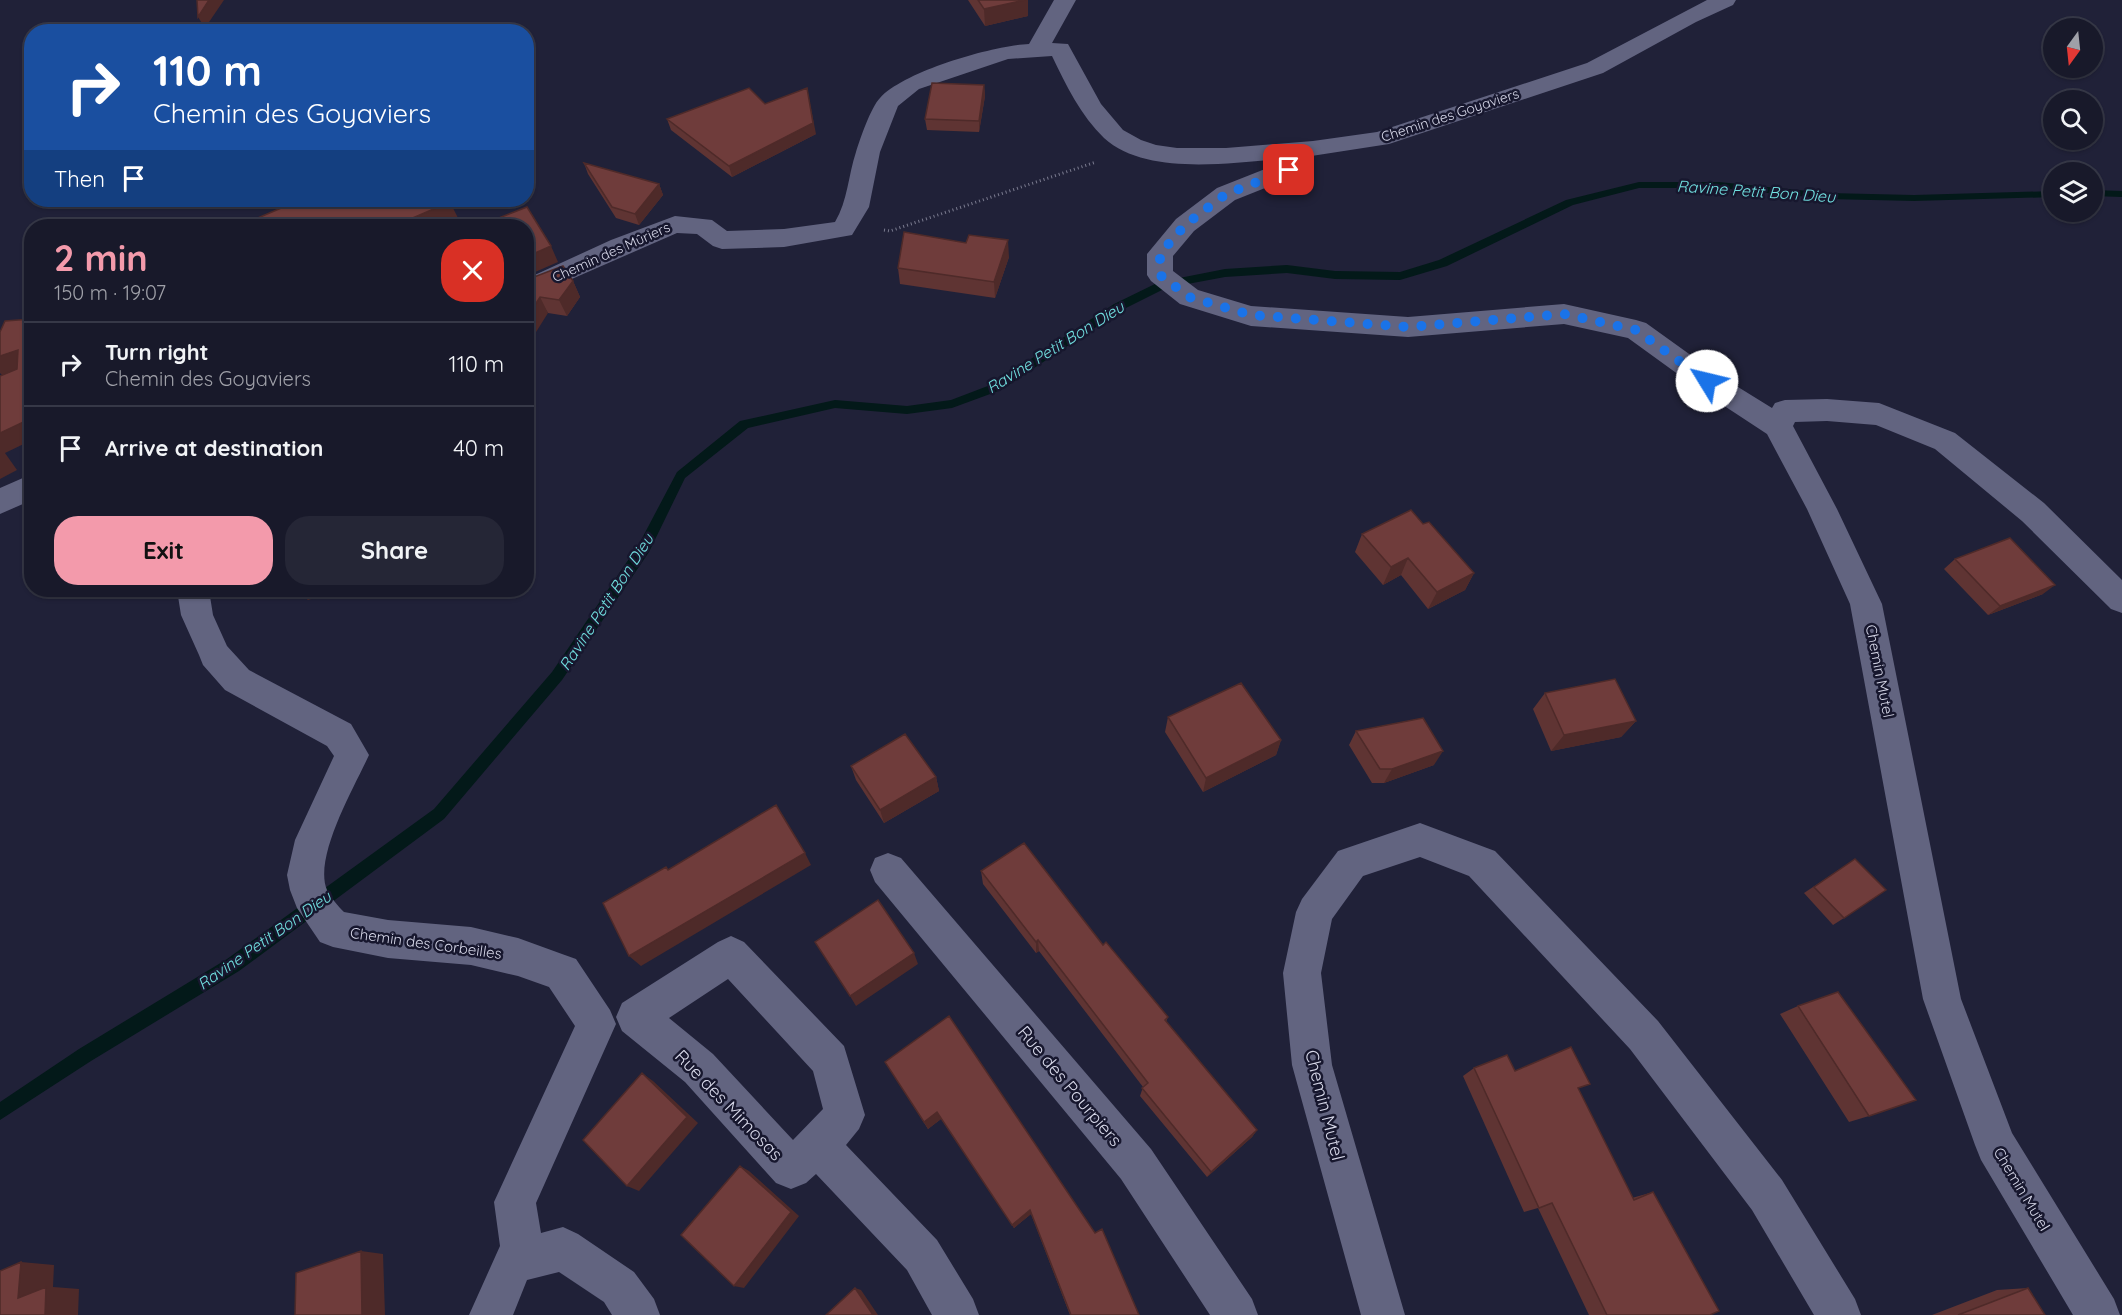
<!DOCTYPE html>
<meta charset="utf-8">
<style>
:root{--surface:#18192a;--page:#252636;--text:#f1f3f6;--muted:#9fa0a8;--line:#363847;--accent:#f39aab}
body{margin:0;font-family:Quicksand,sans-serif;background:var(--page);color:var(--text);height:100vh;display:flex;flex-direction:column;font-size:22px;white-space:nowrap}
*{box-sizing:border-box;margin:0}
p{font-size:20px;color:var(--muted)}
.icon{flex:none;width:33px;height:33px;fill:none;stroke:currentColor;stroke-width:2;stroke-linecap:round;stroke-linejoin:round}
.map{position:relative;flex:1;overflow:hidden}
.side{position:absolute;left:24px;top:219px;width:510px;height:378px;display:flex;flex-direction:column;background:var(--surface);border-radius:24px;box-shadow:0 2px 4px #0004,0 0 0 2px var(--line)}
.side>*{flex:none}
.guide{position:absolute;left:24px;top:24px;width:510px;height:183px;border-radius:24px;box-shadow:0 2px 4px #0004,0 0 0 2px var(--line);background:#1a4fa0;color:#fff;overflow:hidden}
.needle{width:39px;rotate:195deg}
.fabs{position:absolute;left:2043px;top:18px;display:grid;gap:12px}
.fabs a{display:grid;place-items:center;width:60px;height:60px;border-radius:50%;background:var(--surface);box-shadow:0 2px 4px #0004,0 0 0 2px var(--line);font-size:30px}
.pin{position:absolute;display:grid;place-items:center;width:51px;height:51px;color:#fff;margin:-26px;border-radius:12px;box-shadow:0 3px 9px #0006}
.me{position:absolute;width:66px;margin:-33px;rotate:306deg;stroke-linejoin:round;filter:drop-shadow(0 0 4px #0008)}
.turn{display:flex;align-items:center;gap:21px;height:126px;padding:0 30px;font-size:27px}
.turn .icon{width:78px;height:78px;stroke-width:2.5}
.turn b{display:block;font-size:42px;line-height:51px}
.then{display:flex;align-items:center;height:57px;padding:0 30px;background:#0003;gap:12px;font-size:22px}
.round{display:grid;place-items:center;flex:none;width:63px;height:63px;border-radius:24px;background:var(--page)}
.head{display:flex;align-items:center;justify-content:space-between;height:102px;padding:0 30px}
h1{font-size:36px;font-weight:700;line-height:45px;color:var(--accent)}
.button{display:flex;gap:12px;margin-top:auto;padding:12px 30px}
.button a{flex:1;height:69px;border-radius:24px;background:var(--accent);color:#111;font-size:24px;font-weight:700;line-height:69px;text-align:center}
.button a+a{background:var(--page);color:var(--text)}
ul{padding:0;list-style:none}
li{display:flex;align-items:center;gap:18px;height:84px;padding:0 30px;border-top:2px solid var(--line)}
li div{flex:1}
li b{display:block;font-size:22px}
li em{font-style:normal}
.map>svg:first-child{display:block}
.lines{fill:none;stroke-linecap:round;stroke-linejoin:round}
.stream{fill:#031919;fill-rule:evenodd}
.path{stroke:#7a7b8f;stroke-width:3;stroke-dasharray:1 3;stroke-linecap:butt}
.minor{fill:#626480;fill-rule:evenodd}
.wall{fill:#5f3433}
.shaded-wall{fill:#4e2a29}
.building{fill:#6f3c3b;stroke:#4e2a29;stroke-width:1.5}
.route{stroke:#1a73e8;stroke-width:10;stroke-dasharray:0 18}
.labels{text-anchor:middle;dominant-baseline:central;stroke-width:5;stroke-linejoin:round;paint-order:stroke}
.far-street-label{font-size:14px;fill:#d7d8e9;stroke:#17172e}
.street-label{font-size:15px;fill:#d7d8e9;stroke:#17172e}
.water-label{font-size:16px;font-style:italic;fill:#71e0e0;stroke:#17172e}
.near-street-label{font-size:18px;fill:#d7d8e9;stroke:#17172e}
</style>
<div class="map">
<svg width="2122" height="1315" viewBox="0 0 2122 1315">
<rect width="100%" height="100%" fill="#202138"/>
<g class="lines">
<path class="stream" d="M 1639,182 L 1719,182 L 1828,193 L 1914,195 L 2054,191 L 2054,197 L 1914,201 L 1828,199 L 1719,188 L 1639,188 L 1573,205 L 1447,266 L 1400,280 L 1335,279 L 1287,273 L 1225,277 L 1166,288 L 1122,310 L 1001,390 L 952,408 L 907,414 L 835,408 L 748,428 L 685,478 L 649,552 L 562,680 L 444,819 L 239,971 L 91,1061 L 0,1120 L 0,1102 L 79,1049 L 227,959 L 434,809 L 552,672 L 639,544 L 677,472 L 740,421 L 835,400 L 907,406 L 951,400 L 993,384 L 1114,304 L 1159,282 L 1225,269 L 1287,265 L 1335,271 L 1400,272 L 1439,260 L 1566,200 Z
M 2092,190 L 2122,191 L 2122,197 L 2092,196 Z"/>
<path class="path" d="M 884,230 L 890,231 L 1096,162"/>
<path class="minor" d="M 1054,0 L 1076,0 L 1052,43 L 1068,44 L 1101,104 L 1123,130 L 1141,140 L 1156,145 L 1177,148 L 1226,148 L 1313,141 L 1377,132 L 1587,63 L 1707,0 L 1736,0 L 1733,5 L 1696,22 L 1603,73 L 1389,144 L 1305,157 L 1298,175 L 1235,200 L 1194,231 L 1173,256 L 1173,271 L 1198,290 L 1251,306 L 1408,317 L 1564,304 L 1636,320 L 1646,323 L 1717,374 L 1772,408 L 1775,403 L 1785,400 L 1827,399 L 1879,403 L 1955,433 L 2044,503 L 2122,580 L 2122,613 L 2111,609 L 2022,521 L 1935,449 L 1876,425 L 1827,421 L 1795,422 L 1793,426 L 1837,509 L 1882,604 L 1961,999 L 2012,1133 L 2114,1299 L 2120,1315 L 2073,1315 L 1981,1160 L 1975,1145 L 1923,999 L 1850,604 L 1807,509 L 1767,434 L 1697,388 L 1628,338 L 1564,324 L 1408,337 L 1251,326 L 1180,304 L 1151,281 L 1147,275 L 1147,254 L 1176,219 L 1217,188 L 1278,164 L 1280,159 C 1229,163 1146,176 1104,138 C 1081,116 1066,85 1052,56 L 1008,59 L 919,89 L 898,106 L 880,152 L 869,207 L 852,235 L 784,247 L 722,249 L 713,246 L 697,234 L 677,233 L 526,299 L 526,279 L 611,240 L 675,216 L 712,220 L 727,231 L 784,229 L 835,222 C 848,200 848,176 856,152 C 860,139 871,107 880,98 C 905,71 992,46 1029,44 Z
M 32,474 L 32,500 L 0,514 L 0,488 Z
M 177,590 L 209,590 L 213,615 L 227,646 L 249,670 L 351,724 L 369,755 C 355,786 313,857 327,890 C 331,898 338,906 344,912 L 388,920 L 471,927 L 518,938 L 562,954 L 576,959 L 610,1010 L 616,1024 L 536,1203 L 541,1233 L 563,1227 L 578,1234 L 634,1272 L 654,1299 L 660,1315 L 612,1315 L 604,1302 L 559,1272 L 527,1280 L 513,1315 L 469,1315 L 500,1246 L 494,1202 L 575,1026 L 549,987 L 518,976 L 471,965 L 388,958 L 333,947 L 320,942 L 297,908 L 290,890 L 287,875 L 295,840 L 334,756 L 327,746 L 225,690 L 203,665 L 199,655 L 181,615 Z
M 1420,823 L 1495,851 L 1658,1021 L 1782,1180 L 1855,1299 L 1861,1315 L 1814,1315 L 1752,1210 L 1630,1049 L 1469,876 L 1420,857 L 1363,876 L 1332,919 L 1321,973 L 1332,1065 L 1405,1315 L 1361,1315 L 1292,1065 L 1283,973 L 1296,912 L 1302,899 L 1338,851 Z
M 888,853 L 901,858 L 1151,1149 L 1252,1299 L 1258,1315 L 1210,1315 L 1121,1179 L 875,882 L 870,870 L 875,858 Z
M 731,936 L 744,942 L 844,1046 L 865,1115 L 859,1129 L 846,1145 L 937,1240 L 973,1299 L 979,1315 L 932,1315 L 907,1270 L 816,1174 L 806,1183 L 791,1189 L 776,1183 L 685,1082 L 622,1031 L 616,1017 L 622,1003 L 718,942 ZM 728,979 L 813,1071 L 823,1109 L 793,1140 L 713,1054 L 669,1018 Z"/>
</g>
<path class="wall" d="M 968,0 L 1028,0 L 1028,16 L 985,26 Z
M 984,85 L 985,96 L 979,132 L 927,130 L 925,119 Z
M 765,104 L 816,134 L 732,177 L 671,130 L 667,119 Z
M 584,163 L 659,184 L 663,195 L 639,225 L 616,218 L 588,174 Z
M 1009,257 L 995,298 L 900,284 L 898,268 Z
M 526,280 L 573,281 L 580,297 L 567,316 L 548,313 Z
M 1423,524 L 1474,573 L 1465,590 L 1428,609 L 1401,575 L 1383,585 L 1355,552 L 1362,534 Z
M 1955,559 L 2043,594 L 1988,615 L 1944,569 Z
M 1545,693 L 1636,721 L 1621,737 L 1551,751 L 1533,709 Z
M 1168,717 L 1281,740 L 1276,755 L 1203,792 L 1165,732 Z
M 1356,731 L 1434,765 L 1384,783 L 1372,783 L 1349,745 Z
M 851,766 L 936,777 L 939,791 L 884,823 L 856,780 Z
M 1855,859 L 1844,918 L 1833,925 L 1804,893 Z
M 981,871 L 1103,945 L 1168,1017 L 1166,1022 L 1257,1130 L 1252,1137 L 1207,1177 L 1140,1096 L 1143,1087 L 1039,951 L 1036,953 L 983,884 Z
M 1798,1006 L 1869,1116 L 1849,1122 L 1780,1014 Z
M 949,1016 L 1139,1315 L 1070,1315 L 1031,1214 L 1014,1228 L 941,1119 L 928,1129 L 885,1062 Z
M 1474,1068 L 1515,1071 L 1579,1090 L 1632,1198 L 1653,1192 L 1710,1315 L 1589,1315 L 1538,1208 L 1524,1212 L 1463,1076 Z
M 2028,1288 L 2045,1315 L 1932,1315 L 1997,1290 Z"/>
<path class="shaded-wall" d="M 209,0 L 224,0 L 205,28 L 198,17 Z
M 1025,0 L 1028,0 L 1028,16 L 985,26 L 984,9 Z
M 984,85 L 985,96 L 979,132 L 979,121 Z
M 807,88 L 816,134 L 732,177 L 729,166 Z
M 659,184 L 663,195 L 639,225 L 635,214 Z
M 450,202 L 458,218 L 438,226 L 394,226 Z
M 1008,240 L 1009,257 L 995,298 L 994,282 Z
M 551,246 L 558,262 L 526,276 L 526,257 Z
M 573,281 L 580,297 L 567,316 L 559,300 Z
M 540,297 L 548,313 L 526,348 L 526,319 Z
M 18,350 L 32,363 L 3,376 L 0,373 L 0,356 Z
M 32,418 L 32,440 L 5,453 L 17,470 L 0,479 L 0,433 Z
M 1408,558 L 1401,575 L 1383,585 L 1391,567 Z
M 1474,573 L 1465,590 L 1428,609 L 1437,592 Z
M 2055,585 L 2043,594 L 1988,615 L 2000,606 Z
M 297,590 L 338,590 L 308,600 Z
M 1636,721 L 1621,737 L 1551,751 L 1564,735 Z
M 1281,740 L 1276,755 L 1203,792 L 1206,778 Z
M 1443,751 L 1434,765 L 1384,783 L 1392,769 Z
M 936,777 L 939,791 L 884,823 L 880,810 Z
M 805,853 L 811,865 L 641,966 L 629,956 Z
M 1038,940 L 1039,951 L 1036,953 L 1036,942 Z
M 914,953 L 918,964 L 856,1006 L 850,996 Z
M 642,1073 L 653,1081 L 698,1123 L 639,1191 L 627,1186 Z
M 937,1112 L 941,1119 L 928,1129 L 924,1122 Z
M 1257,1130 L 1252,1137 L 1207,1177 L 1211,1172 Z
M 740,1166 L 749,1171 L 799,1216 L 744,1288 L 734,1286 Z
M 1030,1210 L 1031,1214 L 1014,1228 L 1012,1225 Z
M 361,1251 L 383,1254 L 385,1315 L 362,1315 Z
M 21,1262 L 54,1265 L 53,1287 L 79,1289 L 78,1315 L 45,1315 L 18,1298 Z
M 855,1288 L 861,1290 L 878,1315 L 873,1315 Z"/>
<path class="building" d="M 197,0 L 209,0 L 198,17 Z
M 978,0 L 1025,0 L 984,9 Z
M 932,83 L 984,85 L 979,121 L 925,119 Z
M 749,88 L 765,104 L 807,88 L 813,123 L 729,166 L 667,119 Z
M 584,163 L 659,184 L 635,214 L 612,207 Z
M 300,200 L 339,200 L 344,205 L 356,200 L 448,200 L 450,202 L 394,226 L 239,226 Z
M 527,207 L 551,246 L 526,257 L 526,226 L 489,226 L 486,223 Z
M 904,232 L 966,243 L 969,235 L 1008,240 L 994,282 L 898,268 Z
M 563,266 L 573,281 L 559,300 L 540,297 L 526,319 L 526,280 Z
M 32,319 L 32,418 L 0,433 L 0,376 L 17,369 L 18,350 L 0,356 L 0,332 L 5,321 Z
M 1411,510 L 1423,524 L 1429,522 L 1474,573 L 1437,592 L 1408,558 L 1391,567 L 1362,534 Z
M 2010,538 L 2055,585 L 2000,606 L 1955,559 Z
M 1615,679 L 1636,721 L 1564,735 L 1545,693 Z
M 1241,683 L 1281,740 L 1206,778 L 1168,717 Z
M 1423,718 L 1443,751 L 1392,769 L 1380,769 L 1356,731 Z
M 905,734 L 936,777 L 880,810 L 851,766 Z
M 776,805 L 805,853 L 629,956 L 603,903 L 666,867 L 668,870 Z
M 1024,843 L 1103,945 L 1106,942 L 1168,1017 L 1165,1020 L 1257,1130 L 1211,1172 L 1142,1088 L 1148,1083 L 1038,940 L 1036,942 L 981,871 Z
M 1855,859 L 1886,890 L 1844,918 L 1814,887 Z
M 878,900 L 914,953 L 850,996 L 815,942 Z
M 1838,992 L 1916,1100 L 1869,1116 L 1798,1006 Z
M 949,1016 L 1095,1233 L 1102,1229 L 1139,1315 L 1071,1315 L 1030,1210 L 1012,1225 L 937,1112 L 924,1122 L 885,1062 Z
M 1571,1047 L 1590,1084 L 1578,1088 L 1634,1200 L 1653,1192 L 1719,1311 L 1710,1315 L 1607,1315 L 1552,1203 L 1539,1208 L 1474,1068 L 1507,1055 L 1515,1071 Z
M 642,1073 L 687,1117 L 627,1186 L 583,1140 Z
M 740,1166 L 791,1212 L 734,1286 L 681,1235 Z
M 361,1251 L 362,1315 L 295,1315 L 296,1273 Z
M 21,1262 L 18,1298 L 46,1287 L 45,1315 L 0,1315 L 0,1271 Z
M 855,1288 L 873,1315 L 826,1315 Z
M 2028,1288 L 2045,1315 L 1958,1315 Z"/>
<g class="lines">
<path class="route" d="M 1289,170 L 1226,194 L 1185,225 L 1160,254 L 1160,275 L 1189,297 L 1251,315 L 1408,327 L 1564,314 L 1636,330 L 1707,381"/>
</g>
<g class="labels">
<g class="far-street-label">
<text transform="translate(1450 115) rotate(-18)">Chemin des Goyaviers</text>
<text transform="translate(611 252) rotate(-24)">Chemin des Mûriers</text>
</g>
<g class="street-label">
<text transform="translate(1880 671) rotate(79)">Chemin Mutel</text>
<text transform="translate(426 943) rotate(8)">Chemin des Corbeilles</text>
<text transform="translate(2022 1189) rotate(59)">Chemin Mutel</text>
</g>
<g class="water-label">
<text transform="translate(1756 191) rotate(4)">Ravine Petit Bon Dieu</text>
<text transform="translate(1055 347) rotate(-32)">Ravine Petit Bon Dieu</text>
<text transform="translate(606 602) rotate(-57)">Ravine Petit Bon Dieu</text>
<text transform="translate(264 940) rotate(-35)">Ravine Petit Bon Dieu</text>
</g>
<g class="near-street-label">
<text transform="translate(1070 1086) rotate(50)">Rue des Pourpiers</text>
<text transform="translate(729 1105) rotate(46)">Rue des Mimosas</text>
<text transform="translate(1325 1105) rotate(76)">Chemin Mutel</text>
</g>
</g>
</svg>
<div class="fabs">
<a><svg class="needle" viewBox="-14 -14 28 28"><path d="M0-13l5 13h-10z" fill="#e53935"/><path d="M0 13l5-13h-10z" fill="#9fa0a8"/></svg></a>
<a><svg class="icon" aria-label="search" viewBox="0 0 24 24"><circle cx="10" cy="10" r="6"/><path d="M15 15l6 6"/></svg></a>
<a><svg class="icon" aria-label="layers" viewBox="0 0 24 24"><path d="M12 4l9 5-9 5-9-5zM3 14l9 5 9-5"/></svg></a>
</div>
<div class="pin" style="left:1289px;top:170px;background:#d93025"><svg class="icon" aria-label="arrive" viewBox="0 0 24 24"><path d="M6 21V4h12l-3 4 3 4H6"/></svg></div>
<svg class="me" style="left:1707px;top:381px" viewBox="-20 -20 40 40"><circle r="19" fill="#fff"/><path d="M0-13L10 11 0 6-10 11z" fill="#1a73e8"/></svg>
<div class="guide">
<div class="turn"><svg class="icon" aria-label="right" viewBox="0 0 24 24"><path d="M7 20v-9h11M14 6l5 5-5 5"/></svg><div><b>110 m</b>Chemin des Goyaviers</div></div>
<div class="then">Then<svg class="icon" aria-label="arrive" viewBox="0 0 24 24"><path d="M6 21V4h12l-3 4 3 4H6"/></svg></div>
</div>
<section class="side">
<div class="head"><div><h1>2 min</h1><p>150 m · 19:07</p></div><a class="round" style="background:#d93025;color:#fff"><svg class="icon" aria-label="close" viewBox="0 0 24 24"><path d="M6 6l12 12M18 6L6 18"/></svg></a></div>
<ul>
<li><svg class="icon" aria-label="right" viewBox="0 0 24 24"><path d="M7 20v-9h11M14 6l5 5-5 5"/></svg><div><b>Turn right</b><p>Chemin des Goyaviers</p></div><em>110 m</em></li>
<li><svg class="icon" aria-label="arrive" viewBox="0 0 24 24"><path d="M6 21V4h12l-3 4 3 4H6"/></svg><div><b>Arrive at destination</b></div><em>40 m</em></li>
</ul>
<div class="button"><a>Exit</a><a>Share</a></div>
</section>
</div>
